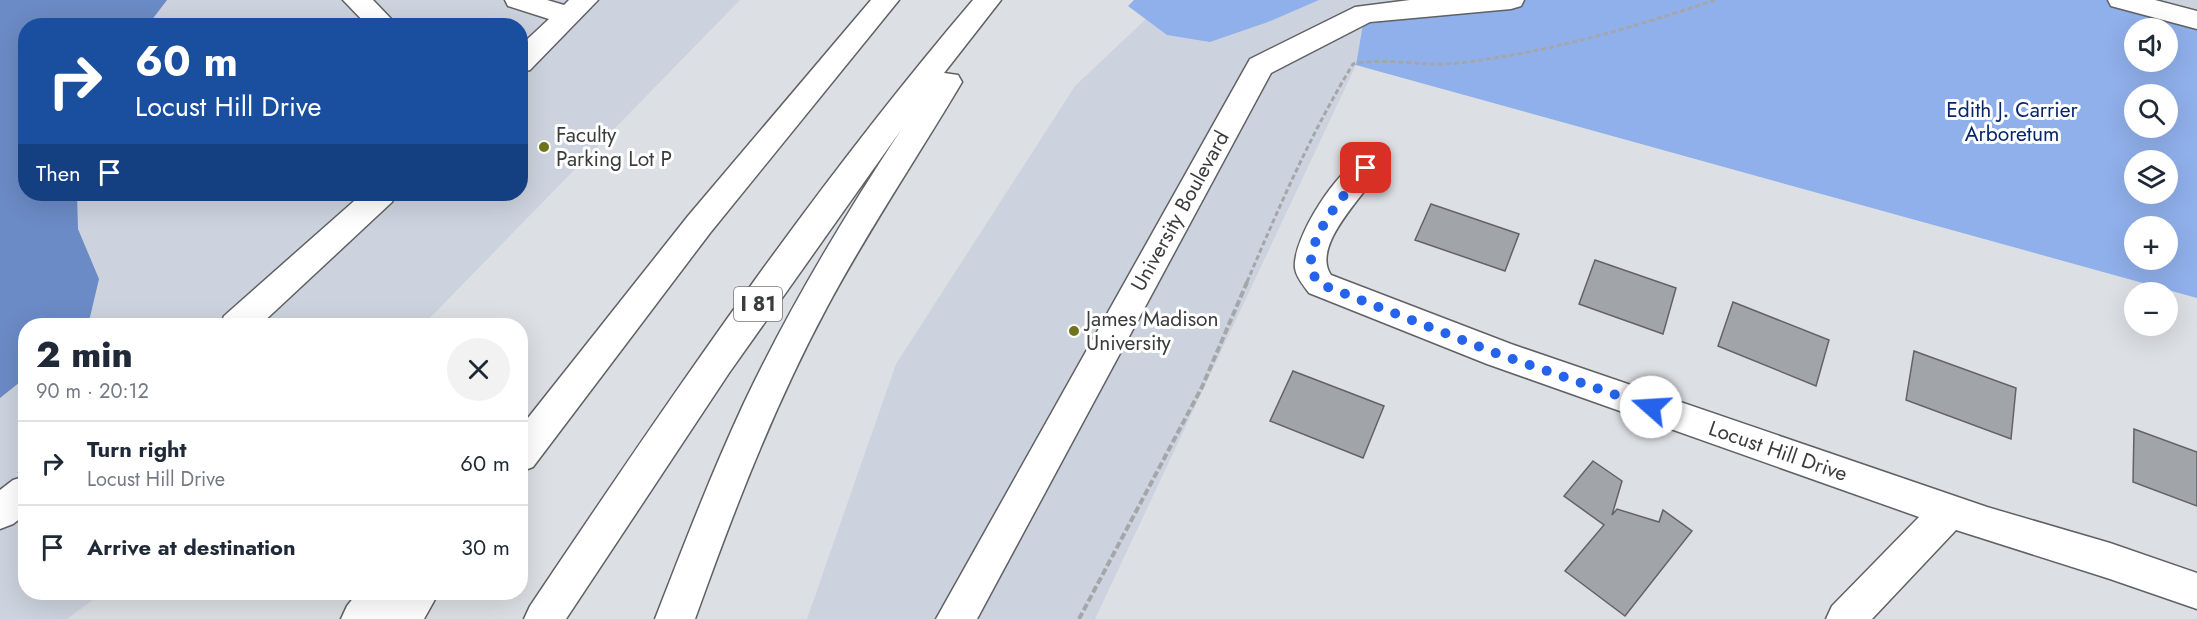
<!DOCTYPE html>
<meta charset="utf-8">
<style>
:root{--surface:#fff;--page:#f2f2f3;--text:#1f2937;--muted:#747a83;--line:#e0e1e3}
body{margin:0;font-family:Jost,sans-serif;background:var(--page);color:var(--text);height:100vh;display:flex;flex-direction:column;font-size:22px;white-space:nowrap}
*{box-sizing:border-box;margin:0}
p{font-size:20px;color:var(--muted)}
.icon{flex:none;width:33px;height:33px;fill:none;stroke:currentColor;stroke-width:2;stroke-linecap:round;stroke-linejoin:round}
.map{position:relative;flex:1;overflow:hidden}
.side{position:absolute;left:18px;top:318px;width:510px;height:282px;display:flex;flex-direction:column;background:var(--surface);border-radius:24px;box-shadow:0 6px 24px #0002}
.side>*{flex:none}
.hud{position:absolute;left:18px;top:18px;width:510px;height:183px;border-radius:24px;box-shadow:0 6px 24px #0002;background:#1a4fa0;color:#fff;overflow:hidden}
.tools{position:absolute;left:2124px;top:18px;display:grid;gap:12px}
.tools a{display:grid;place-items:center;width:54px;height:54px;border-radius:50%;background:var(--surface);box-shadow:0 6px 24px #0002;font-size:30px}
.pin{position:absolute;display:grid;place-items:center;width:51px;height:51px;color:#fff;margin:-26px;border-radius:12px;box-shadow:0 3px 9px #0006}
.me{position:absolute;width:66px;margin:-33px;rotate:289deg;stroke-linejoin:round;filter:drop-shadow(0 0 4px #0008)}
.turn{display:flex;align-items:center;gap:21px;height:126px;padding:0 18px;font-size:27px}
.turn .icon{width:78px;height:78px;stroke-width:2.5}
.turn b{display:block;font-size:42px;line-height:51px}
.then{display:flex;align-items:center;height:57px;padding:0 18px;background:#0003;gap:12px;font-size:22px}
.round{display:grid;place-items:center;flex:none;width:63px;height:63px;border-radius:32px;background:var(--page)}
.overview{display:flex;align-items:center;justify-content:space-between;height:102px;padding:0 18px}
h1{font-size:36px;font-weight:800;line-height:45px}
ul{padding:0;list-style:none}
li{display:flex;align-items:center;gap:18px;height:84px;padding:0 18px;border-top:2px solid var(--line)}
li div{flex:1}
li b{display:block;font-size:22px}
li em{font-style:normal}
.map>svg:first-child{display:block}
.built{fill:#cdd3de;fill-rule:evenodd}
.green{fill:#90b0eb;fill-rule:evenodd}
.water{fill:#6b8bc6}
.building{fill:#a1a4a8;stroke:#616366;stroke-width:1.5}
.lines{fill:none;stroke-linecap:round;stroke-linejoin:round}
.minor-casing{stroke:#5f6164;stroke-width:3}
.highway-casing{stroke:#5f6164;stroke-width:3}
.path-far1{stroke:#a4a6a9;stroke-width:3;stroke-dasharray:5 3;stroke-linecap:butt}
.path{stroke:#a4a6a9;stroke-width:4;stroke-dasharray:7 3;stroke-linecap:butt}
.minor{fill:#fff;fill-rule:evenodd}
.highway{fill:#fff;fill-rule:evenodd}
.route{stroke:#2563eb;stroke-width:10;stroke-dasharray:0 18}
.poi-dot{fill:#70751c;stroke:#fff;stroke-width:2}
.labels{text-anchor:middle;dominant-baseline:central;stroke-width:6;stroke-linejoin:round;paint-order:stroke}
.shield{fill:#fff;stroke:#767677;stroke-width:1.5}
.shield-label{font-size:20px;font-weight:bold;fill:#3b3c3d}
.park-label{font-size:21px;fill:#05266b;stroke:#fff}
.poi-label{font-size:21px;fill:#3b3c3d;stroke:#fff;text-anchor:start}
.street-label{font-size:21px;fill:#3b3c3d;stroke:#fff}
</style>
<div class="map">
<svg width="2197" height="619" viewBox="0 0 2197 619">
<rect width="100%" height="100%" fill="#dcdfe3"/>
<path class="built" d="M 0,0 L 740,0 L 423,325 L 26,326 L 26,592 L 102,593 L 67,619 L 0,619 ZM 26,26 L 520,26 L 520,194 L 26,194 Z
M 1166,0 L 2197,0 L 2197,297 L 1356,65 L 1095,619 L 807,619 L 896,364 L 1075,86 ZM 2134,28 L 2168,28 L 2168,62 L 2134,62 ZM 2134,94 L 2168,94 L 2168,128 L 2134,128 ZM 2134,160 L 2168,160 L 2168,194 L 2134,194 ZM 2134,226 L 2168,226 L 2168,260 L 2134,260 Z"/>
<path class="green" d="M 1134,0 L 1319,0 L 1268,22 L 1210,42 L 1167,35 L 1128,6 Z
M 1511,0 L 2121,0 L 2197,20 L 2197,298 L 1356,65 L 1365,13 ZM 2134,28 L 2168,28 L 2168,62 L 2134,62 ZM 2134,94 L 2168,94 L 2168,128 L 2134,128 ZM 2134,160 L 2168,160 L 2168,194 L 2134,194 ZM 2134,226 L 2168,226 L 2168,260 L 2134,260 Z"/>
<path class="water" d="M 0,0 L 167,0 L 148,25 L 26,26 L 26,194 L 77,194 L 78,229 L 99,279 L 90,317 L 83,325 L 26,326 L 25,378 L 0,398 Z"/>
<path class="building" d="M 1431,204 L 1519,234 L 1505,271 L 1415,240 Z
M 1595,260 L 1676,288 L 1663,334 L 1579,304 Z
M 1733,302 L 1829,340 L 1816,386 L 1718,346 Z
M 1914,351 L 2016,388 L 2011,439 L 1906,400 Z
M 1293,371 L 1384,406 L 1363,458 L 1270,421 Z
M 2134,429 L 2197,452 L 2197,506 L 2133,482 Z
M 1593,461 L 1622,481 L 1612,515 L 1617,509 L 1659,522 L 1663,510 L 1692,531 L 1625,616 L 1565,571 L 1604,525 L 1564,496 Z"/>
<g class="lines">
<defs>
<path id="minor" d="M 343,0 L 373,0 L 398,26 L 368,26 Z
M 505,0 L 547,0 L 564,5 L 569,0 L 598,0 L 530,70 L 520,73 L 520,46 L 549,19 L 508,6 Z
M 1410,0 L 1524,0 L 1521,6 L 1511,9 L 1370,22 L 1271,73 L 977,619 L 936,619 L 1250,59 L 1355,7 Z
M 2108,0 L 2155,0 L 2197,11 L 2197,29 L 2111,6 Z
M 1366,157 L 1377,160 L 1381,168 C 1367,193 1310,245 1331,275 L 1511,344 L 1987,507 L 2110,543 L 2197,573 L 2197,609 L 2110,579 L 1956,530 L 1872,619 L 1826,619 L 1832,606 L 1919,517 L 1487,364 L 1309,293 C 1304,286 1296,277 1295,268 C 1292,239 1339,165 1366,157 Z
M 362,194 L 396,194 L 392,202 L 259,326 L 220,326 L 224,316 Z
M 26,476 L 26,514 L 13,524 L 0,529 L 0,490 L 13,480 Z"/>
<path id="highway" d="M 871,0 L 899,0 L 710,233 L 533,467 L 520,472 L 520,428 L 688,216 Z
M 973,0 L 1001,0 L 944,73 L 958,75 L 962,82 C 917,158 868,230 826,309 C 773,408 733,513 695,619 L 655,619 C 683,547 711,474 744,403 C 789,308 843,218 901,130 L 729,373 L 566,619 L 524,619 L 530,606 C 669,399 811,190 973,0 Z
M 358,592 L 439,592 L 424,619 L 341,619 L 347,606 Z"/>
</defs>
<use href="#minor" class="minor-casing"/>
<use href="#highway" class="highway-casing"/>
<path class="path-far1" d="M 1247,282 C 1279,207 1311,133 1353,64 C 1388,57 1423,67 1458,63 C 1546,53 1632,28 1715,0"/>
<path class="path" d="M 1079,619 L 1202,387 L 1248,280"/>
<use href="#minor" class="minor"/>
<use href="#highway" class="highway"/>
</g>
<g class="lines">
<path class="route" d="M 1366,168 C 1346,193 1308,234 1311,268 C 1311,274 1317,279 1320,284 L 1498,354 L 1651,407"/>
</g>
<g class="poi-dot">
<circle cx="544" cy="147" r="6"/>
<circle cx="1074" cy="331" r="6"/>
</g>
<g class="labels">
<rect class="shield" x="734" y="287" width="48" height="34" rx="4.5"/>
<g class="shield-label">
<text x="758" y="304">I 81</text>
</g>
<g class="park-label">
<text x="2012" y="110">Edith J. Carrier<tspan x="2012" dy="24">Arboretum</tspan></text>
</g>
<g class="poi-label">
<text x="556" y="135">Faculty<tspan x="556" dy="24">Parking Lot P</tspan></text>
<text x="1086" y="319">James Madison<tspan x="1086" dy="24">University</tspan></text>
</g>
<g class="street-label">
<text transform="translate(1180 211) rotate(-61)">University Boulevard</text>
<text transform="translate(1778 451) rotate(19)">Locust Hill Drive</text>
</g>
</g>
</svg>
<div class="tools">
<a><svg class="icon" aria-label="sound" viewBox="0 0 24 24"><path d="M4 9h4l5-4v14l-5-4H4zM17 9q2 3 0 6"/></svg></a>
<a><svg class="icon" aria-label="search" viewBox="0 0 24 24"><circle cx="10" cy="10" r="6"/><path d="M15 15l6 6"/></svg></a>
<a><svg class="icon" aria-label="layers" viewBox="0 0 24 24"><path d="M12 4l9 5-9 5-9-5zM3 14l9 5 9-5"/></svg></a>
<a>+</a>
<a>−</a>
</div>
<div class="pin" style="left:1366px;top:168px;background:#d93025"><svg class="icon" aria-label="arrive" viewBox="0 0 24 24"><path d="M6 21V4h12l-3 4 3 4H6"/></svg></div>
<svg class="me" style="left:1651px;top:407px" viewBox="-20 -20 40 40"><circle r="19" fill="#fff"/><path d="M0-13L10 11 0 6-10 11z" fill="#2563eb"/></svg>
<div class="hud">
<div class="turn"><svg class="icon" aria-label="right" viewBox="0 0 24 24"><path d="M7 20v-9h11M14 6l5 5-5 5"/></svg><div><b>60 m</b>Locust Hill Drive</div></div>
<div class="then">Then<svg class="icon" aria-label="arrive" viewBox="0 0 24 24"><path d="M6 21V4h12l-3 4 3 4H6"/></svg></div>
</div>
<section class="side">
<div class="overview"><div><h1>2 min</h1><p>90 m · 20:12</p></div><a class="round"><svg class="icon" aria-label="close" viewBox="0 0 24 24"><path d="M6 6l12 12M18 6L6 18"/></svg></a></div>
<ul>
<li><svg class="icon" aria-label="right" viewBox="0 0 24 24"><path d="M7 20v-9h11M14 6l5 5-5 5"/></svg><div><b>Turn right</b><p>Locust Hill Drive</p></div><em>60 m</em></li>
<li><svg class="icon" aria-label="arrive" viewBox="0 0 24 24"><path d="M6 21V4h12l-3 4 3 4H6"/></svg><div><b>Arrive at destination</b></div><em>30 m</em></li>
</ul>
</section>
</div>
